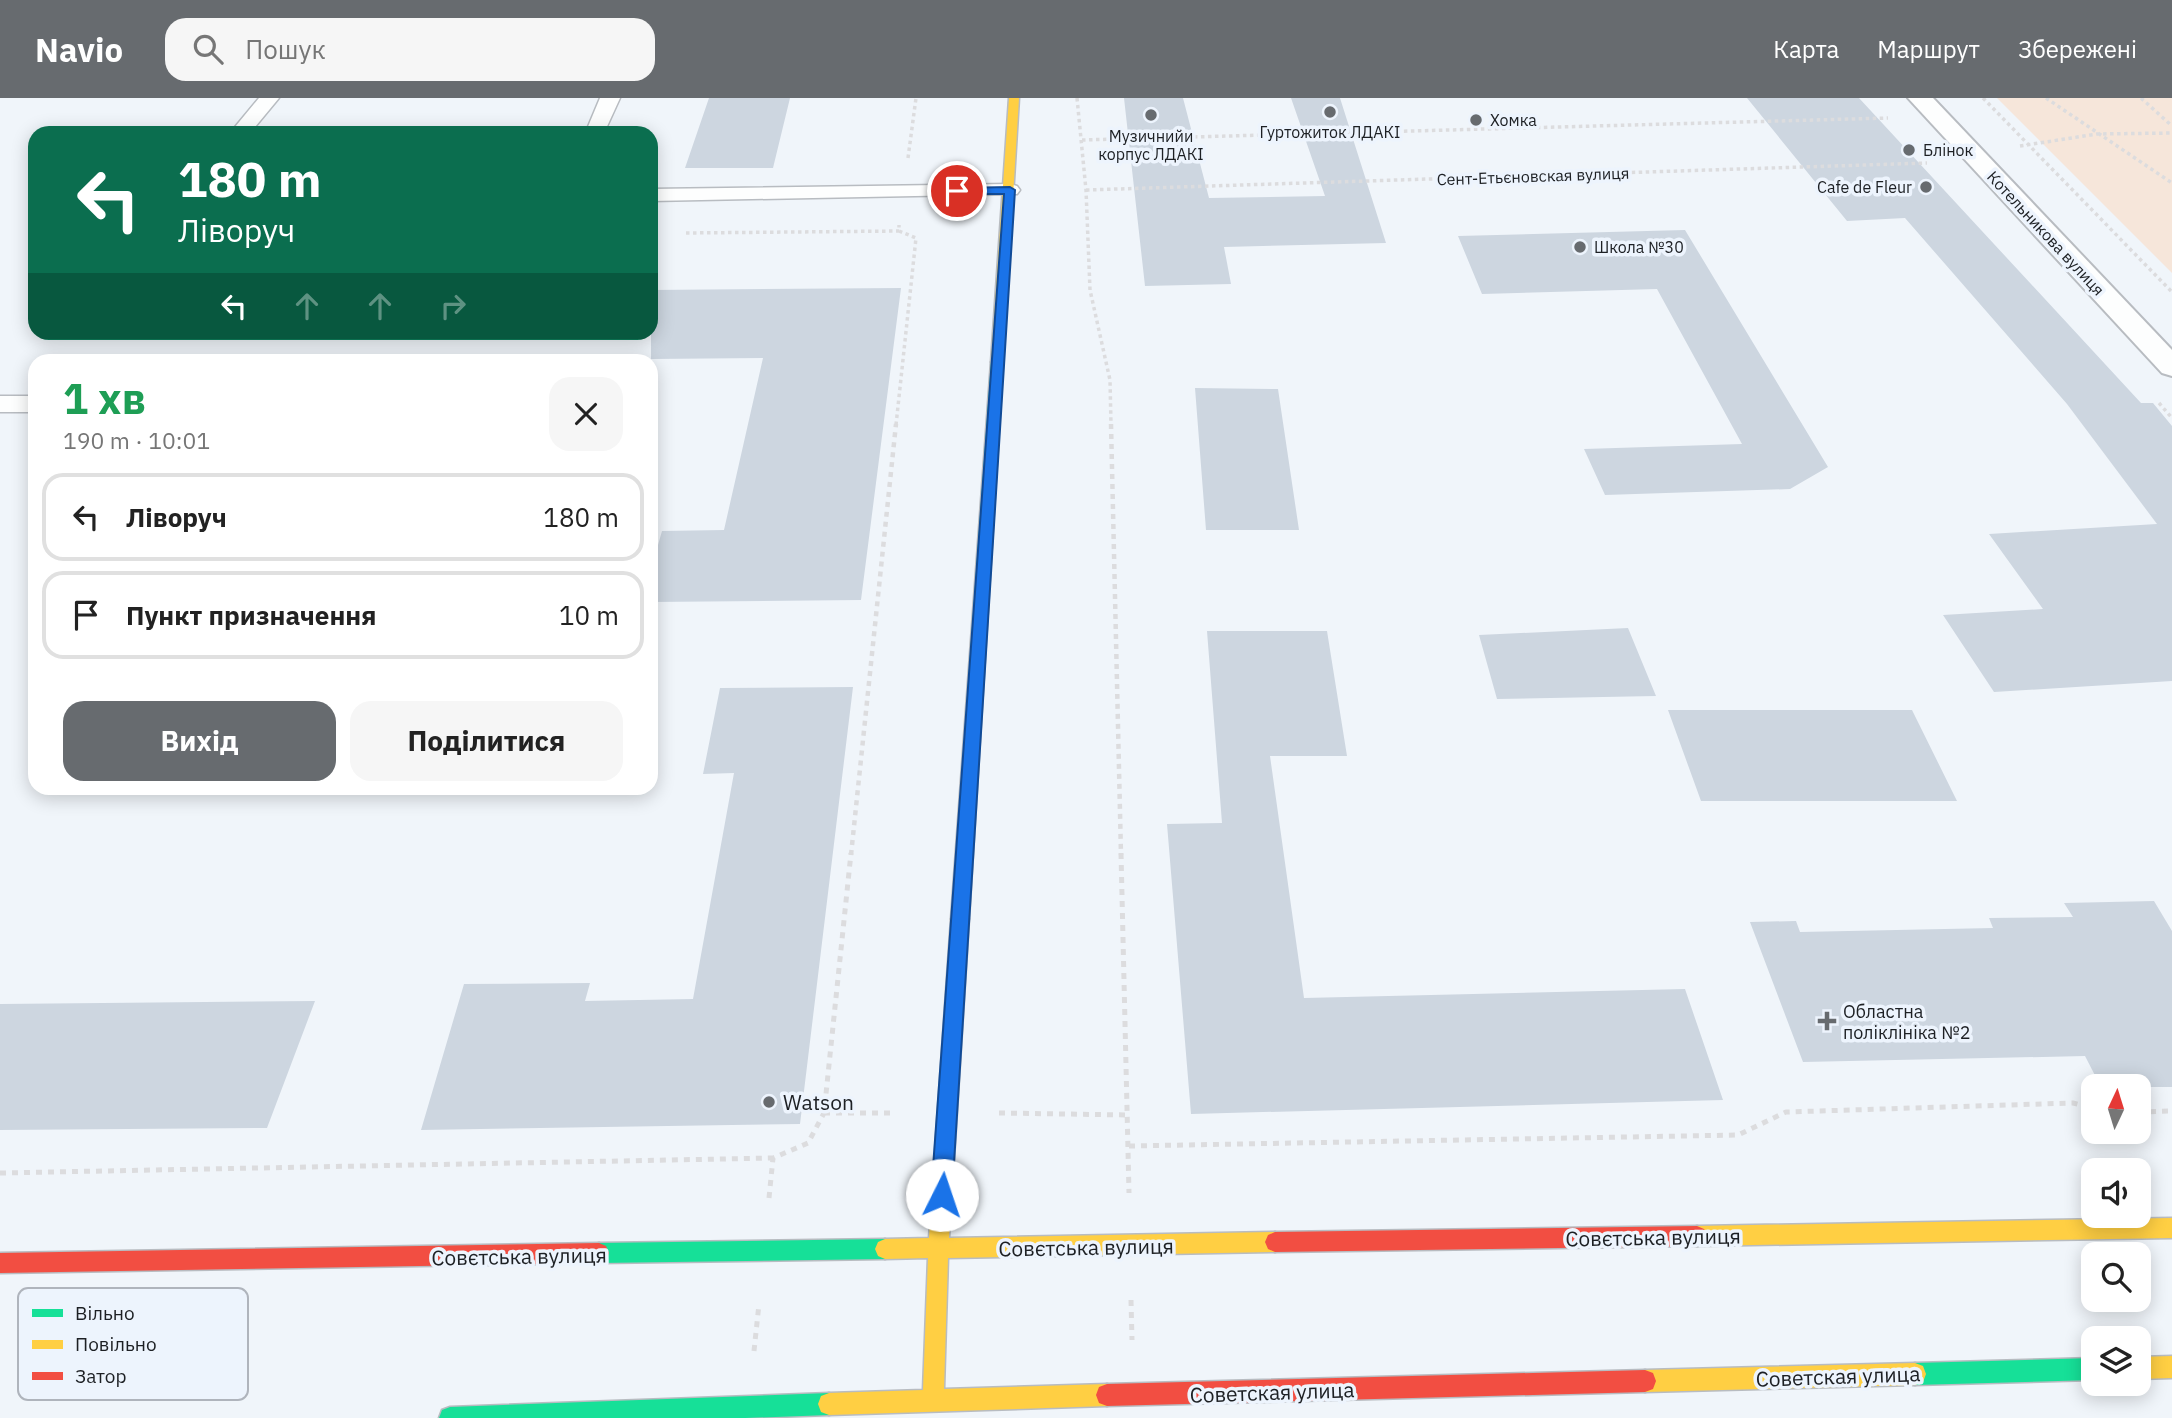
<!DOCTYPE html>
<html lang="uk">
<meta charset="utf-8">
<style>
:root{--surface:#fff;--page:#f6f6f6;--text:#222;--muted:#767676;--line:#e0e0e0;--accent:#676b6f}
body{margin:0;font-family:"IBM Plex Sans",sans-serif;background:var(--page);color:var(--text);height:100vh;display:flex;flex-direction:column;font-size:26px;white-space:nowrap}
*{box-sizing:border-box;margin:0}
p{font-size:23px;color:var(--muted)}
.icon{flex:none;width:38px;height:38px;fill:none;stroke:currentColor;stroke-width:2;stroke-linecap:round;stroke-linejoin:round}
.map{position:relative;flex:1;overflow:hidden}
.side{position:absolute;left:28px;top:256px;width:630px;height:441px;display:flex;flex-direction:column;background:var(--surface);border-radius:21px;box-shadow:0 4px 18px #0003}
.side>*{flex:none}
.guide{position:absolute;left:28px;top:28px;width:630px;height:214px;border-radius:21px;box-shadow:0 4px 18px #0003;background:#0b6e4f;color:#fff;overflow:hidden}
.needle{width:46px;rotate:4deg}
.buttons{position:absolute;left:2081px;top:976px;display:grid;gap:14px}
.buttons a{display:grid;place-items:center;width:70px;height:70px;border-radius:14px;background:var(--surface);box-shadow:0 4px 18px #0003;font-size:35px}
.pin{position:absolute;display:grid;place-items:center;width:60px;height:60px;color:#fff;margin:-30px;border:4px solid #fff;border-radius:50%;box-shadow:0 2px 7px #0007}
.me{position:absolute;width:77px;margin:-38px;rotate:4deg;stroke-linejoin:round;filter:drop-shadow(0 0 5px #0008)}
.turn{display:flex;align-items:center;gap:24px;height:147px;padding:0 35px;font-size:32px}
.turn .icon{width:91px;height:91px;stroke-width:2.5}
.turn b{display:block;font-size:49px;line-height:60px}
.lanes{display:flex;align-items:center;height:66px;padding:0 35px;background:#0003;justify-content:center;gap:35px;direction:ltr}
.lanes .off{opacity:.35}
.round{display:grid;place-items:center;flex:none;width:74px;height:74px;border-radius:21px;background:var(--page)}
.head{display:flex;align-items:center;justify-content:space-between;height:119px;padding:0 35px}
h1{font-size:42px;font-weight:700;line-height:52px;color:#1e9e55}
.button{display:flex;gap:14px;margin-top:auto;padding:14px 35px}
.button a{flex:1;height:80px;border-radius:21px;background:var(--accent);color:#fff;font-size:28px;font-weight:700;line-height:80px;text-align:center}
.button a+a{background:var(--page);color:var(--text)}
ul{padding:0;list-style:none}
li{display:flex;align-items:center;gap:21px;height:88px;margin:0 14px 10px;padding:0 21px;border:4px solid var(--line);border-radius:21px}
li div{flex:1}
li b{display:block;font-size:26px}
li em{font-style:normal}
header{display:flex;align-items:center;gap:42px;box-sizing:border-box;height:98px;padding:0 35px;background:var(--accent);color:#fff}
header strong{font-size:33px}
nav{display:flex;gap:38px;margin-inline-start:auto;font-size:24px}
.search{width:490px;height:63px;background:var(--page);display:flex;align-items:center;gap:18px;box-sizing:border-box;padding:0 24px;border-radius:21px;color:var(--muted);font-size:26px}
.map>svg:first-child{display:block}
.green{fill:#f6e6da}
.building{fill:#cdd6e0}
.lines{fill:none;stroke-linecap:round;stroke-linejoin:round}
.lane-casing{stroke:#b8bcc1;stroke-width:3}
.street-casing{stroke:#b8bcc1;stroke-width:4}
.fast-casing{stroke:#b8bcc1;stroke-width:3}
.slow-casing{stroke:#b8bcc1;stroke-width:3}
.jam-casing{stroke:#b8bcc1;stroke-width:3}
.path-far2{stroke:#dcdcde;stroke-width:3.5;stroke-dasharray:3.5 3.5;stroke-linecap:butt}
.path-far1{stroke:#dcdcde;stroke-width:4.5;stroke-dasharray:5 5;stroke-linecap:butt}
.path{stroke:#dcdcde;stroke-width:5;stroke-dasharray:6 6;stroke-linecap:butt}
.lane{fill:#fdfefe;fill-rule:evenodd}
.street{fill:#fdfefe;fill-rule:evenodd}
.fast{fill:#16e098;fill-rule:evenodd}
.slow{fill:#ffcf43;fill-rule:evenodd}
.jam{fill:#f24e42;fill-rule:evenodd}
.route{fill:#1a73e8;stroke:#114b97;stroke-width:2}
.poi-dot{fill:#676b6f;stroke:#edf4fd;stroke-width:2.5}
.labels{text-anchor:middle;dominant-baseline:central;stroke-width:7;stroke-linejoin:round;paint-order:stroke}
.far-poi-label{font-size:16px;fill:#1d2024;stroke:#edf4fd;text-anchor:start}
.far-street-label{font-size:16px;fill:#1d2024;stroke:#edf4fd}
.poi-label{font-size:18px;fill:#1d2024;stroke:#edf4fd;text-anchor:start}
.near-poi-label{font-size:21px;fill:#1d2024;stroke:#edf4fd;text-anchor:start}
.near-street-label{font-size:21px;fill:#1d2024;stroke:#edf4fd}
.key{fill:#edf4fd;stroke:#afb4bc;stroke-width:2}
.key-label{font-size:19px;fill:#1d2024}
</style>
<header>
<strong>Navio</strong>
<div class="search"><svg class="icon" aria-label="search" viewBox="0 0 24 24"><circle cx="10" cy="10" r="6"/><path d="M15 15l6 6"/></svg>Пошук</div>
<nav><a>Карта</a><a>Маршрут</a><a>Збережені</a></nav>
</header>
<div class="map">
<svg width="2172" height="1320" viewBox="0 0 2172 1320">
<rect width="100%" height="100%" fill="#f0f5fa"/>
<path class="green" d="M 1997,0 L 2172,0 L 2172,175 Z"/>
<path class="building" d="M 709,0 L 790,0 L 773,70 L 685,70 Z
M 1124,0 L 1183,0 L 1209,100 L 1325,98 L 1291,0 L 1340,0 L 1386,145 L 1224,149 L 1231,186 L 1145,188 Z
M 1747,0 L 1859,0 L 2141,305 L 2153,305 L 2172,328 L 2172,583 L 1994,594 L 1943,517 L 2043,511 L 1989,436 L 2157,426 L 2067,306 L 1905,120 L 1847,123 Z
M 1685,132 L 1828,369 L 1790,391 L 1605,397 L 1584,351 L 1742,346 L 1657,191 L 1482,196 L 1458,138 Z
M 901,190 L 861,502 L 651,504 L 651,447 L 658,447 L 662,433 L 724,432 L 763,260 L 651,261 L 651,192 Z
M 1195,290 L 1278,291 L 1299,432 L 1206,432 Z
M 1628,530 L 1656,598 L 1497,601 L 1479,537 Z
M 1207,533 L 1327,533 L 1347,658 L 1270,658 L 1304,900 L 1685,891 L 1723,1002 L 1191,1016 L 1167,726 L 1222,725 Z
M 853,589 L 800,1026 L 421,1032 L 464,886 L 590,885 L 585,903 L 693,901 L 734,675 L 703,676 L 720,590 Z
M 1668,612 L 1912,612 L 1957,703 L 1701,703 Z
M 2154,803 L 2172,833 L 2172,989 L 2101,989 L 2085,958 L 1803,964 L 1750,824 L 1796,823 L 1800,834 L 1993,830 L 1989,820 L 2073,819 L 2064,805 Z
M 315,903 L 267,1030 L 0,1032 L 0,906 Z"/>
<g class="lines">
<defs>
<path id="lane" d="M 259,0 L 279,0 L 250,35 L 230,35 Z
M 600,0 L 620,0 L 604,35 L 590,35 L 587,31 Z
M 1010,86 L 1017,88 L 1020,92 L 1017,96 L 651,103 L 651,91 Z
M 0,298 L 35,298 L 35,314 L 0,314 Z"/>
<path id="street" d="M 1908,0 L 1933,0 L 2172,252 L 2172,278 L 2162,275 Z"/>
<path id="fast" d="M 997,260 L 1003,264 L 969,821 L 966,826 L 960,828 L 954,826 L 951,821 L 991,264 Z
M 885,1141 L 892,1144 L 895,1151 L 892,1158 L 885,1161 L 599,1165 L 592,1162 L 589,1155 L 592,1148 L 599,1145 Z
M 2093,1260 L 2093,1282 L 1915,1287 L 1907,1284 L 1904,1276 L 1907,1268 L 1915,1265 Z
M 829,1295 L 837,1298 L 840,1306 L 837,1314 L 829,1317 L 745,1320 L 439,1320 L 442,1312 L 450,1309 Z"/>
<path id="slow" d="M 1009,0 L 1019,0 L 1003,264 L 997,268 L 991,264 Z
M 960,814 L 966,816 L 969,821 L 949,1140 L 1275,1134 L 1282,1137 L 1285,1144 L 1282,1151 L 1275,1154 L 948,1160 L 944,1291 L 1107,1286 L 1115,1289 L 1118,1297 L 1115,1305 L 1107,1308 L 829,1317 L 821,1314 L 818,1306 L 821,1298 L 829,1295 L 923,1292 L 928,1160 L 885,1161 L 878,1158 L 875,1151 L 878,1144 L 885,1141 L 929,1140 L 951,821 L 954,816 Z
M 2172,1120 L 2172,1140 L 1697,1148 L 1690,1145 L 1687,1138 L 1690,1131 L 1697,1128 Z
M 2172,1258 L 2172,1280 L 2138,1281 L 2138,1259 Z
M 1915,1265 L 1923,1268 L 1926,1276 L 1923,1284 L 1915,1287 L 1645,1294 L 1637,1291 L 1634,1283 L 1637,1275 L 1645,1272 Z"/>
<path id="jam" d="M 1697,1128 L 1704,1131 L 1707,1138 L 1704,1145 L 1697,1148 L 1275,1154 L 1268,1151 L 1265,1144 L 1268,1137 L 1275,1134 Z
M 599,1145 L 606,1148 L 609,1155 L 606,1162 L 599,1165 L 0,1175 L 0,1155 Z
M 1645,1272 L 1653,1275 L 1656,1283 L 1653,1291 L 1645,1294 L 1107,1308 L 1099,1305 L 1096,1297 L 1099,1289 L 1107,1286 Z"/>
</defs>
<use href="#lane" class="lane-casing"/>
<use href="#street" class="street-casing"/>
<use href="#fast" class="fast-casing"/>
<use href="#slow" class="slow-casing"/>
<use href="#jam" class="jam-casing"/>
<path class="path-far2" d="M 1077,0 L 1086,92 L 1090,192 L 1110,282 L 1111,327
M 1983,0 L 2172,194
M 2046,0 L 2172,85
M 2141,0 L 2172,28
M 1082,42 L 1888,20
M 2020,48 L 2097,36 L 2172,35
M 908,60 L 916,0
M 1086,92 L 1927,65
M 686,135 L 899,133
M 2159,305 L 2172,320
M 896,327 L 916,140 L 899,133 L 899,127"/>
<path class="path-far1" d="M 1111,326 L 1121,757
M 851,757 L 896,326"/>
<path class="path" d="M 1121,755 L 1129,1095
M 2138,1014 L 2172,1013
M 824,1015 L 896,1015
M 999,1015 L 1128,1017
M 1129,1048 L 1738,1037 L 1786,1014 L 2073,1005 L 2093,1010
M 0,1075 L 773,1060
M 769,1100 L 773,1060 L 808,1045 L 824,1015 L 851,755
M 1131,1202 L 1132,1242
M 754,1253 L 759,1206"/>
<use href="#lane" class="lane"/>
<use href="#street" class="street"/>
<use href="#fast" class="fast"/>
<use href="#slow" class="slow"/>
<use href="#jam" class="jam"/>
</g>
<path class="route" d="M 1010,89 L 1015,92 L 952,1097 L 949,1104 L 942,1106 L 934,1104 L 931,1097 L 1004,96 L 957,96 L 952,93 L 957,90 Z"/>
<g class="poi-dot">
<circle cx="1330" cy="14" r="7"/>
<circle cx="1151" cy="17" r="7"/>
<circle cx="1476" cy="22" r="7"/>
<circle cx="1909" cy="52" r="7"/>
<circle cx="1926" cy="89" r="7"/>
<circle cx="1580" cy="149" r="7"/>
<path d="M1823.5 912.5h7v7h7v7h-7v7h-7v-7h-7v-7h7z"/>
<circle cx="769" cy="1004" r="7"/>
</g>
<g class="labels">
<g class="far-poi-label">
<text x="1490" y="22">Хомка</text>
<text x="1330" y="34" text-anchor="middle">Гуртожиток ЛДАКІ</text>
<text x="1151" y="38" text-anchor="middle">Музичнийи<tspan x="1151" dy="18">корпус ЛДАКІ</tspan></text>
<text x="1923" y="52">Блінок</text>
<text x="1912" y="89" text-anchor="end">Cafe de Fleur</text>
<text x="1594" y="149">Школа №30</text>
</g>
<g class="far-street-label">
<text transform="translate(1533 78) rotate(-2)">Сент-Етьєновская вулиця</text>
<text transform="translate(2046 135) rotate(47)">Котельникова вулиця</text>
</g>
<g class="poi-label">
<text x="1843" y="913">Областна<tspan x="1843" dy="21">поліклініка №2</tspan></text>
</g>
<g class="near-poi-label">
<text x="783" y="1004">Watson</text>
</g>
<g class="near-street-label">
<text transform="translate(1653 1139) rotate(-1)">Совєтська вулиця</text>
<text transform="translate(1086 1149) rotate(-1)">Совєтська вулиця</text>
<text transform="translate(519 1158) rotate(-1)">Совєтська вулиця</text>
<text transform="translate(1838 1278) rotate(-2)">Советская улица</text>
<text transform="translate(1272 1294) rotate(-2)">Советская улица</text>
</g>
</g>
<rect x="18" y="1190" width="230" height="112" rx="10" class="key"/>
<rect x="32" y="1211" width="31" height="8" fill="#16e098"/>
<rect x="32" y="1242" width="31" height="9" fill="#ffcf43"/>
<rect x="32" y="1274" width="31" height="8" fill="#f24e42"/>
<g class="key-label">
<text x="75" y="1222">Вільно</text>
<text x="75" y="1253">Повільно</text>
<text x="75" y="1285">Затор</text>
</g>
</svg>
<div class="buttons">
<a><svg class="needle" viewBox="-14 -14 28 28"><path d="M0-13l5 13h-10z" fill="#e53935"/><path d="M0 13l5-13h-10z" fill="#767676"/></svg></a>
<a><svg class="icon" aria-label="sound" viewBox="0 0 24 24"><path d="M4 9h4l5-4v14l-5-4H4zM17 9q2 3 0 6"/></svg></a>
<a><svg class="icon" aria-label="search" viewBox="0 0 24 24"><circle cx="10" cy="10" r="6"/><path d="M15 15l6 6"/></svg></a>
<a><svg class="icon" aria-label="layers" viewBox="0 0 24 24"><path d="M12 4l9 5-9 5-9-5zM3 14l9 5 9-5"/></svg></a>
</div>
<div class="pin" style="left:957px;top:93px;background:#d93025"><svg class="icon" aria-label="arrive" viewBox="0 0 24 24"><path d="M6 21V4h12l-3 4 3 4H6"/></svg></div>
<svg class="me" style="left:942px;top:1097px" viewBox="-20 -20 40 40"><circle r="19" fill="#fff"/><path d="M0-13L10 11 0 6-10 11z" fill="#1a73e8"/></svg>
<div class="guide">
<div class="turn"><svg class="icon" aria-label="left" viewBox="0 0 24 24"><path d="M17 20v-9H6M10 6l-5 5 5 5"/></svg><div><b>180 m</b>Ліворуч</div></div>
<div class="lanes"><svg class="icon" aria-label="left" viewBox="0 0 24 24"><path d="M17 20v-9H6M10 6l-5 5 5 5"/></svg><svg class="icon off" aria-label="ahead" viewBox="0 0 24 24"><path d="M12 20V5M6 11l6-6 6 6"/></svg><svg class="icon off" aria-label="ahead" viewBox="0 0 24 24"><path d="M12 20V5M6 11l6-6 6 6"/></svg><svg class="icon off" aria-label="right" viewBox="0 0 24 24"><path d="M7 20v-9h11M14 6l5 5-5 5"/></svg></div>
</div>
<section class="side">
<div class="head"><div><h1>1 хв</h1><p>190 m · 10:01</p></div><a class="round"><svg class="icon" aria-label="close" viewBox="0 0 24 24"><path d="M6 6l12 12M18 6L6 18"/></svg></a></div>
<ul>
<li><svg class="icon" aria-label="left" viewBox="0 0 24 24"><path d="M17 20v-9H6M10 6l-5 5 5 5"/></svg><div><b>Ліворуч</b></div><em>180 m</em></li>
<li><svg class="icon" aria-label="arrive" viewBox="0 0 24 24"><path d="M6 21V4h12l-3 4 3 4H6"/></svg><div><b>Пункт призначення</b></div><em>10 m</em></li>
</ul>
<div class="button"><a>Вихід</a><a>Поділитися</a></div>
</section>
</div>
